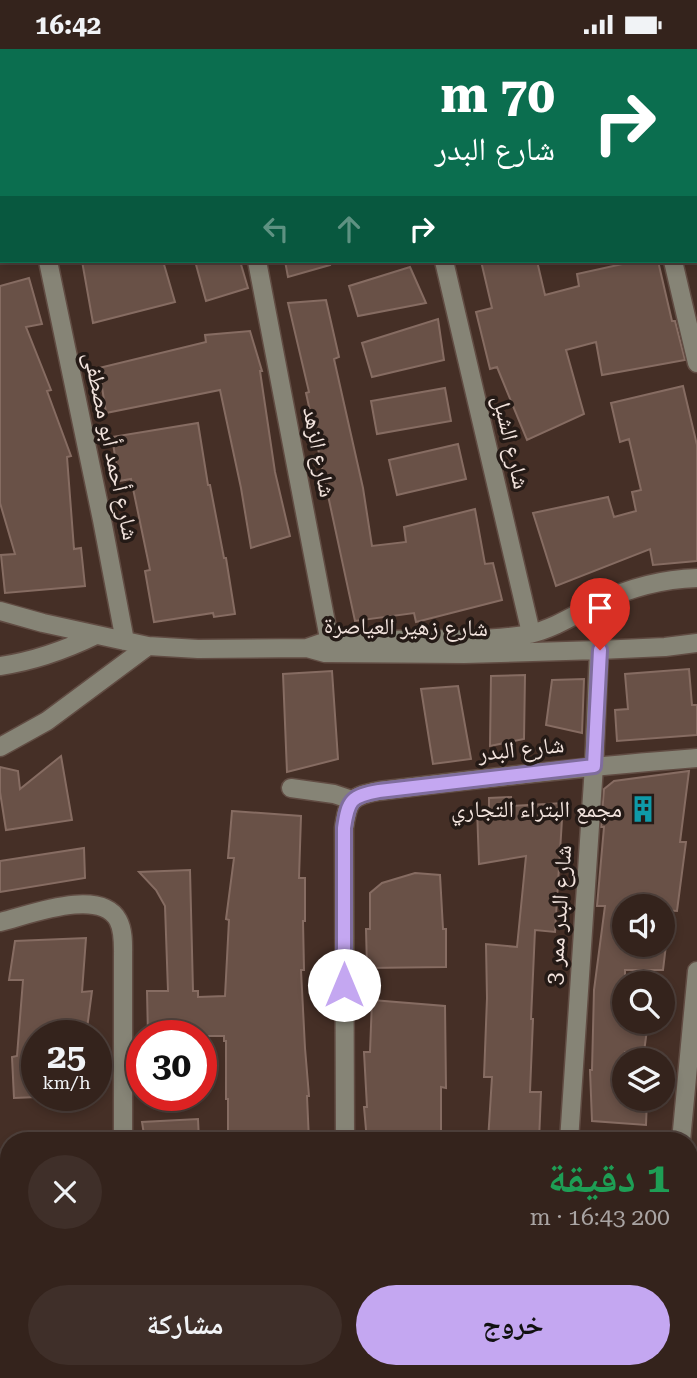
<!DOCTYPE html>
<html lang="ar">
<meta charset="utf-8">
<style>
:root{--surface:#34231c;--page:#3f2f29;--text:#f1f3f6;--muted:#a9a4a3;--line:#4e403b;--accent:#c4a7f1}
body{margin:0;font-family:"Roboto Serif","Noto Naskh Arabic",serif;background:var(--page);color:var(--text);direction:rtl;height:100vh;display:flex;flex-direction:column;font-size:26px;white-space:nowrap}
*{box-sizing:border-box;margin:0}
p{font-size:23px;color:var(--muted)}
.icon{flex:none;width:38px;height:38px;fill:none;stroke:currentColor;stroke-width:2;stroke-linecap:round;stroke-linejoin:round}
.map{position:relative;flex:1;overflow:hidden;direction:ltr}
.sheet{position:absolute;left:0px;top:1083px;width:698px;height:247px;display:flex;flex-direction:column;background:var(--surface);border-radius:28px 28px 0 0;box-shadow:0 4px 10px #0003,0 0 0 2px var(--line);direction:rtl}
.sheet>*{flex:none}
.banner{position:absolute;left:0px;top:0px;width:698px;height:214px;box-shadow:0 4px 10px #0003,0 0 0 2px var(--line);direction:rtl;background:#0b6e4f;color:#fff;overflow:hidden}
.fabs{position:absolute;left:612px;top:845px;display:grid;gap:14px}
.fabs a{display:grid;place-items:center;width:63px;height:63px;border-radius:50%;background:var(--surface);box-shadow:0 4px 10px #0003,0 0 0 2px var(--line);font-size:35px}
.speed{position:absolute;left:21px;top:971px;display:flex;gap:14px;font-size:35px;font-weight:700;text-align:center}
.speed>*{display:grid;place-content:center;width:91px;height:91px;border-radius:50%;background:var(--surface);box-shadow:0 4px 10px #0003,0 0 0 2px var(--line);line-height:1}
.speed small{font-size:18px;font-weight:400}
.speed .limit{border:10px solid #d22;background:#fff;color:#111}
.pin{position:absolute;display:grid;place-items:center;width:60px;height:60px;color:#fff;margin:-72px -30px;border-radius:50% 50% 50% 0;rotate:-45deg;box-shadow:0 0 7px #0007}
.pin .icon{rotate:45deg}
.me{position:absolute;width:77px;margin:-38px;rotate:0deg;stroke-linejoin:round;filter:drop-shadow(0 0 5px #0008)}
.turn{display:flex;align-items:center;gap:24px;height:147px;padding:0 28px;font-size:32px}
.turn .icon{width:91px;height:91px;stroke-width:2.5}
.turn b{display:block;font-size:49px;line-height:60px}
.lanes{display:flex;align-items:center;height:66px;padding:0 28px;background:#0003;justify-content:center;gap:35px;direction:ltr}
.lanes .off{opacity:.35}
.round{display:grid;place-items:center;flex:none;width:74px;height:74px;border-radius:37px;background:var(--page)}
.head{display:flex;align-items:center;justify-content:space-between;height:119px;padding:0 28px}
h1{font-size:42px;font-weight:700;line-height:52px;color:#1e9e55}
.primary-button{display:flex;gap:14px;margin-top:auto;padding:14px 28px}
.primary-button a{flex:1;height:80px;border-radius:42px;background:var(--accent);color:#111;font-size:28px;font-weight:700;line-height:80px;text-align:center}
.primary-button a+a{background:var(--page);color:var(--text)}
.status{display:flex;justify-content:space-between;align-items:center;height:49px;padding:0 35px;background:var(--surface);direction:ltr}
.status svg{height:19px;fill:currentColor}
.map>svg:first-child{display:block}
.building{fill:#695147;stroke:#866c62;stroke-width:2}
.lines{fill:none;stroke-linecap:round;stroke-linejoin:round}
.minor-casing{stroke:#614c43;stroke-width:21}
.minor{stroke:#868476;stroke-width:18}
.route-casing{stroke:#7f6d9d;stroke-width:18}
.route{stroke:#c4a7f1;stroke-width:12}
.labels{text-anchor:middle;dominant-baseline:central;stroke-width:7;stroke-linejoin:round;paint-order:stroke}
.street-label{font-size:23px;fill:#f2e3dd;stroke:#241a16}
.poi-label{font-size:23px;fill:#f2e3dd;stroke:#241a16;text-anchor:end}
</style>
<div class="status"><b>16:42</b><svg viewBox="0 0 49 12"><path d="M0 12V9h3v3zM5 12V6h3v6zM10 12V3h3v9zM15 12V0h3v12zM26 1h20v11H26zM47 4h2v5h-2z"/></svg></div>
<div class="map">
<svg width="697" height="1329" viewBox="0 0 697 1329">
<rect width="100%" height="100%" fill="#452f26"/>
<path class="building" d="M 82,212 L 163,212 L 175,253 L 93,274 Z
M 195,212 L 240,212 L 248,239 L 206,252 Z
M 285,212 L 329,212 L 330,216 L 288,228 Z
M 481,212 L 537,212 L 545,246 L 579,237 L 577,225 L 636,212 L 658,212 L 672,272 L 675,272 L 685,311 L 602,326 L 596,293 L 566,301 L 584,365 L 527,391 L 497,318 L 490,320 L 476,263 L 492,259 Z
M 410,218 L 426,254 L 358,267 L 349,237 Z
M 29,229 L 42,275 L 26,278 L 51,341 L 47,342 L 71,407 L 67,408 L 74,500 L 81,499 L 85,537 L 5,544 L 1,506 L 15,505 L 0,454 L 0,237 Z
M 326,251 L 339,308 L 334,310 L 363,439 L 372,497 L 406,493 L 404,478 L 475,460 L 485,515 L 493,514 L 502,551 L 416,573 L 414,564 L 355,572 L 306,344 L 309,343 L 288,254 Z
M 438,270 L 444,311 L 372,328 L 362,294 Z
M 250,282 L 262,322 L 260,322 L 275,423 L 290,487 L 251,499 L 241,439 L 220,341 L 106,364 L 99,319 L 206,293 L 205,286 Z
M 683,337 L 697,396 L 697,512 L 653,516 L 650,500 L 556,537 L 533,464 L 608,448 L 614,468 L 636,462 L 632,443 L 641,441 L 629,390 L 620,393 L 611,354 Z
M 445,339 L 451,372 L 377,385 L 371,352 Z
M 198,374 L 208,436 L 210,436 L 224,509 L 226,509 L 235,565 L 214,568 L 213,564 L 154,573 L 145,522 L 150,521 L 131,430 L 119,432 L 112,388 Z
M 458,395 L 466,430 L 397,446 L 389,411 Z
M 689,620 L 692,656 L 697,656 L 697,686 L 617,692 L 615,661 L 628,660 L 625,625 Z
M 332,622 L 338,710 L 287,723 L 283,625 Z
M 525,626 L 524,690 L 490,697 L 491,627 Z
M 584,630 L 582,684 L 546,676 L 552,631 Z
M 458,637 L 471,710 L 433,715 L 421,640 Z
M 61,707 L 72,771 L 6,781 L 0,743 L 0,718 L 18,722 L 20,740 Z
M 689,722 L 680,793 L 686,793 L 677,862 L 663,861 L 663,858 L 625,858 L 625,896 L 666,896 L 663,921 L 625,921 L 625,973 L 648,973 L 644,1003 L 625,1003 L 625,1050 L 647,1050 L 646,1076 L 592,1072 L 590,1021 L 592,1021 L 594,941 L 605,857 L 597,857 L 604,778 L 601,778 L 604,740 L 614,732 Z
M 511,748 L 511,757 L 563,754 L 555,883 L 535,881 L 531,970 L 533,970 L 530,1043 L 541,1043 L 539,1092 L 488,1092 L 492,1028 L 484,1028 L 487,949 L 486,895 L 517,898 L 526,807 L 479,815 L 477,759 L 489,758 L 489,749 Z
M 232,762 L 301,767 L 299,829 L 305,829 L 305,872 L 303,872 L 304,921 L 301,921 L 305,999 L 309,1047 L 307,1047 L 309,1092 L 228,1092 L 228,1050 L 226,1050 L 226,992 L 224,992 L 224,987 L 148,987 L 147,942 L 168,942 L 165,857 L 156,841 L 139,823 L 190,821 L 193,942 L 198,942 L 198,948 L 225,947 L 229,871 L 226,870 L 234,809 L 228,809 Z
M 84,799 L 85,829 L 0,843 L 0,812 Z
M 415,824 L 440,826 L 443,880 L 446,880 L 446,918 L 367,919 L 366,880 L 370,880 L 370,844 L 382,834 Z
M 86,889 L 82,943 L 92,942 L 86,987 L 37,987 L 37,1048 L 14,1049 L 12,1008 L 17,1007 L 23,931 L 9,931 L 15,892 Z
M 372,951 L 445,957 L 446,1039 L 441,1038 L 441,1092 L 367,1092 L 364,1058 L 367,1058 L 364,1003 L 370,1003 Z
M 198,1070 L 199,1092 L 145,1092 L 142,1073 Z"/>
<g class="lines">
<defs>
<path id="minor" d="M 1,0 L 2,4
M 120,0 L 120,2
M 631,2 L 636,0
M 696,111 L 697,111
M 0,203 L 2,202
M 48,212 L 102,471 L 125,592
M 257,212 L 331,600
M 444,212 L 531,584
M 673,212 L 697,314
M 0,562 L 43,574 L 148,597 L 198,600 L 307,599 L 325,604 L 464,605 L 599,601 L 665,598 L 697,594
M 307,599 L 330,591 C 370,591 410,591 449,590 C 476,590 503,590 530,585 C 555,579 576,565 598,554 C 629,539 663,530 697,529
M 0,617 C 35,612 65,601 96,586
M 0,698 L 47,672 L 148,597
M 291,739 L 334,745 L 352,751
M 0,873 C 29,866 100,838 118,871 C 124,882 123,897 123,909 L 123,1092
M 345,1092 L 344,779 C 348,751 351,747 379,742 C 485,729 591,717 697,709
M 569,1092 L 594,717 L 599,601
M 681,1092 L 697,922
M 690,1262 L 697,1262
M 123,1321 L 123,1329
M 344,1329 L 344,1321
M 552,1329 L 552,1321
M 658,1329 L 659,1321"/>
</defs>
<use href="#minor" class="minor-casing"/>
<use href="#minor" class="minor"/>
</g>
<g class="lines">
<defs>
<path id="route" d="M 344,936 L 344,779 C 348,751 351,747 379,742 L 594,717 L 600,601"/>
</defs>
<use href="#route" class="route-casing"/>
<use href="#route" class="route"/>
</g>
<defs>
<symbol id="building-bare" viewBox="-9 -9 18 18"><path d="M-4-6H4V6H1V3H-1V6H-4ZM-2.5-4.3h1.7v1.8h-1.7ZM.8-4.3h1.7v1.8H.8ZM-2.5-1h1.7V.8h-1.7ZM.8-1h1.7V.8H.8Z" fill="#0f9aa8" stroke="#241a16" stroke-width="2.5" paint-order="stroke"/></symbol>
</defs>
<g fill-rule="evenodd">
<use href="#building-bare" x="624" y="741" width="38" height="38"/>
</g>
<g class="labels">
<g class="street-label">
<text transform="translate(511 393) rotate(77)">شارع الشبل</text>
<text transform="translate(111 397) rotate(78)">شارع أحمد أبو مصطفى</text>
<text transform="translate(319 403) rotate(79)">شارع الزهد</text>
<text transform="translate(406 578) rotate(1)">شارع زهير العياصرة</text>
<text transform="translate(521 700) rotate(-6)">شارع البدر</text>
<text transform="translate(559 866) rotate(-86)">شارع البدر ممر 3</text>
</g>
<g class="poi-label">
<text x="622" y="760">مجمع البتراء التجاري</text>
</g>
</g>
</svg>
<div class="fabs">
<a><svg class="icon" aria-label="sound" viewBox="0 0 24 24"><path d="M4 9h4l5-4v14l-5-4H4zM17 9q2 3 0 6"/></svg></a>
<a><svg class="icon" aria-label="search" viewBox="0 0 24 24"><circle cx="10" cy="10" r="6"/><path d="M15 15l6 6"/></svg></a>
<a><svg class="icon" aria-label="layers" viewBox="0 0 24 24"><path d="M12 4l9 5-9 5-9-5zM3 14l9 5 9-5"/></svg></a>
</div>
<div class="speed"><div>25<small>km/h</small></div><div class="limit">30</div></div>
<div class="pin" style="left:600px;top:601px;background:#d93025"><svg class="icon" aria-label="arrive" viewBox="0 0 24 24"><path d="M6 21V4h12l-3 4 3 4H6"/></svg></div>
<svg class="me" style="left:344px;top:936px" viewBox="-20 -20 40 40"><circle r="19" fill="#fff"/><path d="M0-13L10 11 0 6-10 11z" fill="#c4a7f1"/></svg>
<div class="banner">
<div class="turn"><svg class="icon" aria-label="right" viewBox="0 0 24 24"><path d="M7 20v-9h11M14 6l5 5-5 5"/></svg><div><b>70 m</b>شارع البدر</div></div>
<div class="lanes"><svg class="icon off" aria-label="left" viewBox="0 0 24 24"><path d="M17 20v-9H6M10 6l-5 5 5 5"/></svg><svg class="icon off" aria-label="ahead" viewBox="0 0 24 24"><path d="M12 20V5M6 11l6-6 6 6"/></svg><svg class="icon" aria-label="right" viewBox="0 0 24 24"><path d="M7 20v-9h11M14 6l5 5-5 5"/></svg></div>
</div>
<section class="sheet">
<div class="head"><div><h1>1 دقيقة</h1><p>200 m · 16:43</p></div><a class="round"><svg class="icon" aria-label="close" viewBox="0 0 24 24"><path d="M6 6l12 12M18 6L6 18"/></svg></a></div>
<div class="primary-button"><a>خروج</a><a>مشاركة</a></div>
</section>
</div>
